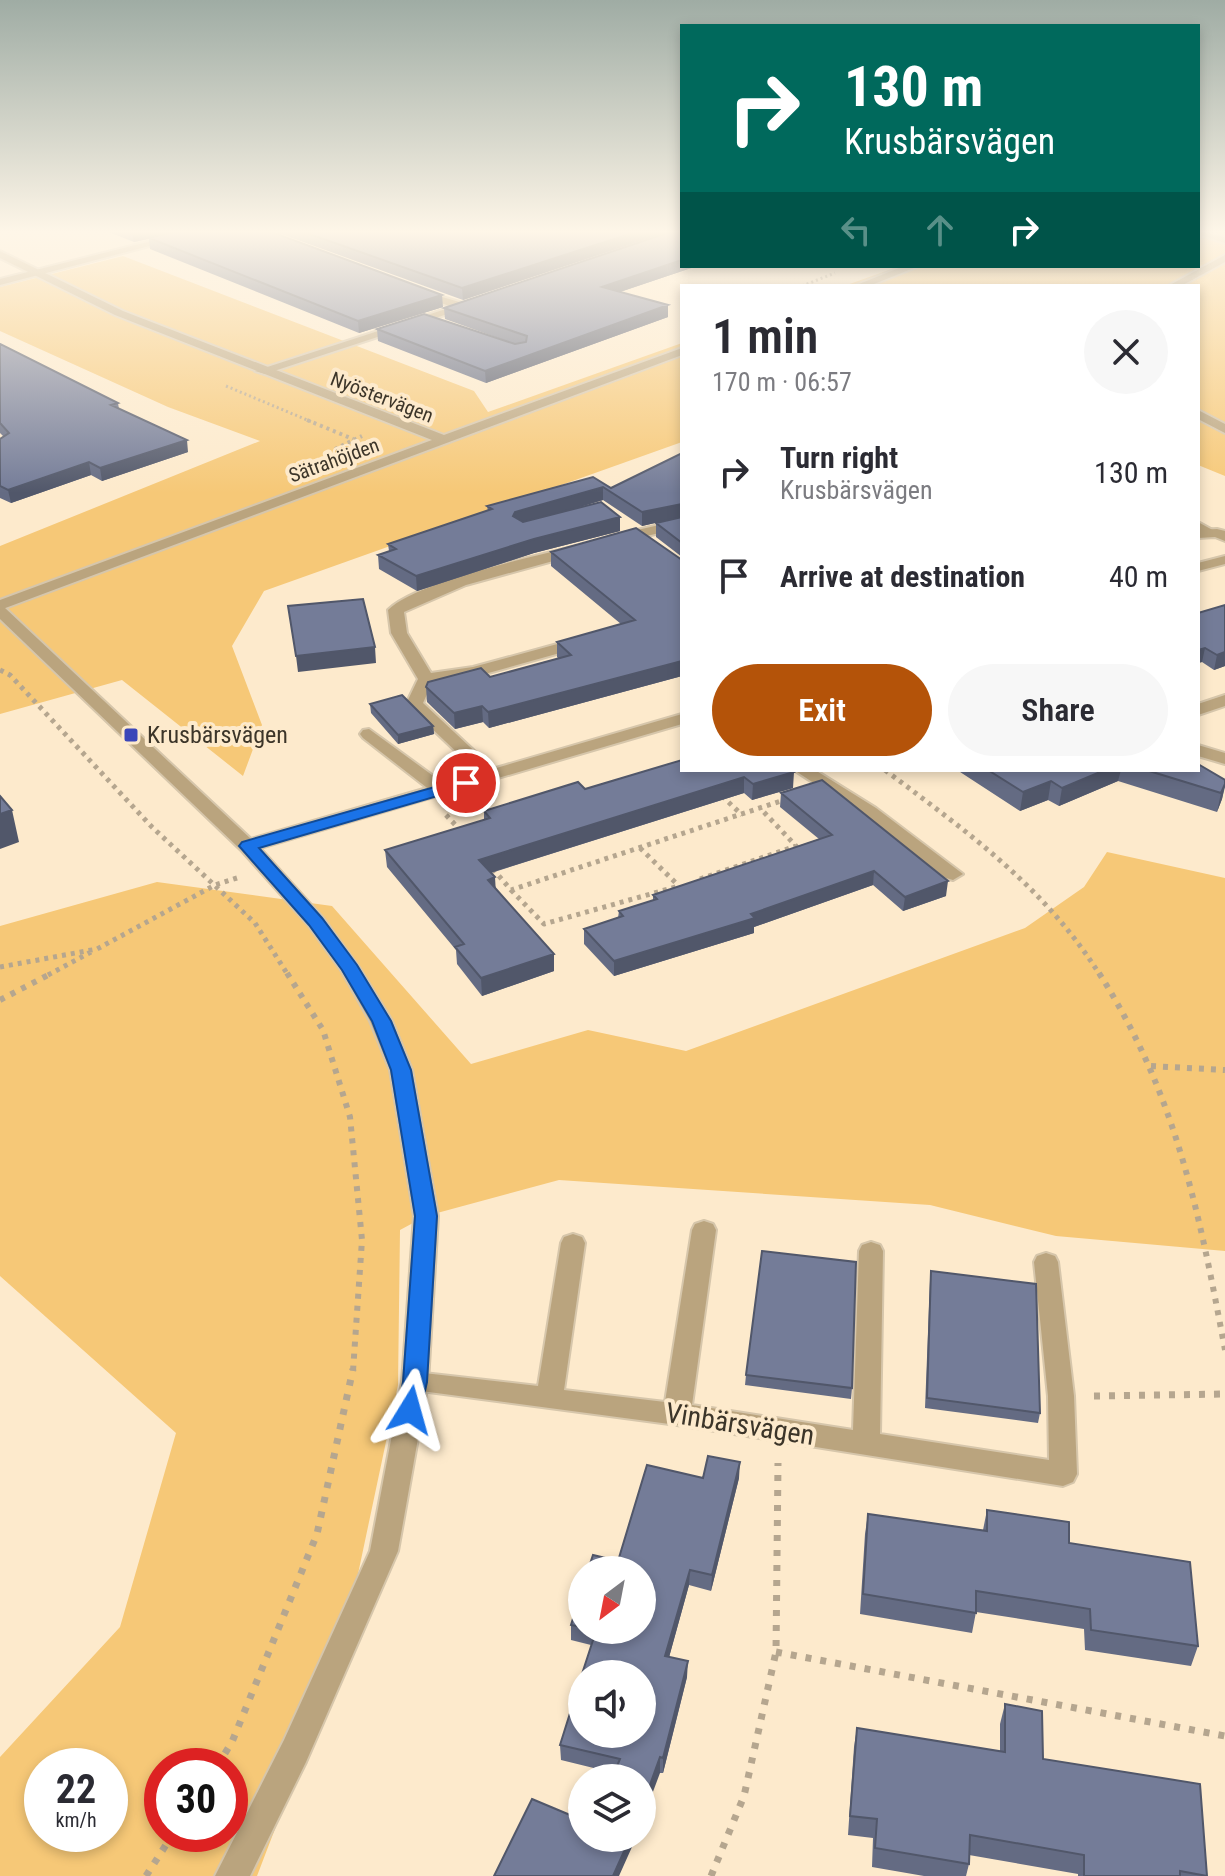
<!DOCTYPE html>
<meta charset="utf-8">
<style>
:root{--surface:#fff;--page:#f7f7f7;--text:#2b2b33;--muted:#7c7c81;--accent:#b45309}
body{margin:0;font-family:"Roboto Condensed",sans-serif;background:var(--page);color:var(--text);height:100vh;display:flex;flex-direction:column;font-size:30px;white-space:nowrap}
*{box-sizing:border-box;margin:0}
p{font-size:26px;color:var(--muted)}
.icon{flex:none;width:44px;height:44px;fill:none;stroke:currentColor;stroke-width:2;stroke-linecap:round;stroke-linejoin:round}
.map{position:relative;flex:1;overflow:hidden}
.sheet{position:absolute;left:680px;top:284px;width:520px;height:488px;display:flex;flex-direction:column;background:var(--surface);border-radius:0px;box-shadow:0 4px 12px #0003}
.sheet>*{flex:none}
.banner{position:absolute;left:680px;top:24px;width:520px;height:244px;border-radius:0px;box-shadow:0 4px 12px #0003;background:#00695c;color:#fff;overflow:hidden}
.needle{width:52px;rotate:212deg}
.fabs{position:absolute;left:568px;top:1556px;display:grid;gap:16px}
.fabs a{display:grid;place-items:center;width:88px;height:88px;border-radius:50%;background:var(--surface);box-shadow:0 4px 12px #0003;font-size:40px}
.speed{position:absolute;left:24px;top:1748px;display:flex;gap:16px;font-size:40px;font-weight:700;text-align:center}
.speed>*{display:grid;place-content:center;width:104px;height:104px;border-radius:50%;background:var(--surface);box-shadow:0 4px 12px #0003;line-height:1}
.speed small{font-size:20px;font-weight:400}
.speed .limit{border:12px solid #d22;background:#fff;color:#111}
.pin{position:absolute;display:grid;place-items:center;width:68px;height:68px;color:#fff;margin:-34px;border:4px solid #fff;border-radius:50%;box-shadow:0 2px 8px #0007}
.me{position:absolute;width:88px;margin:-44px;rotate:8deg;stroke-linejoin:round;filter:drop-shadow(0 0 6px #0008)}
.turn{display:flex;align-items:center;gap:28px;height:168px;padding:0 32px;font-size:36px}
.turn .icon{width:104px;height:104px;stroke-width:2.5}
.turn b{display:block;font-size:56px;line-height:68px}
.lanes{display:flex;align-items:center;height:76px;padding:0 32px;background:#0003;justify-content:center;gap:40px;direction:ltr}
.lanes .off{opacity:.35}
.round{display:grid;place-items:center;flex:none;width:84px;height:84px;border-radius:42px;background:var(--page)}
.summary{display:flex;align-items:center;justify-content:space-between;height:136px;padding:0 32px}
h1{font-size:48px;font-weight:600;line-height:60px}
.primary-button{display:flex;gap:16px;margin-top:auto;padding:16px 32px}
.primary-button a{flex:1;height:92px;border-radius:48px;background:var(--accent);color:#fff;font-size:32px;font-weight:600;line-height:92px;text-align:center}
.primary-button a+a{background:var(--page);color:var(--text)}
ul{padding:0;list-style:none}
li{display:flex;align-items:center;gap:24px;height:104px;padding:0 32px}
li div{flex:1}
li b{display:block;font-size:30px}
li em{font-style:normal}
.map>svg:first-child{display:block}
.green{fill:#f6c877;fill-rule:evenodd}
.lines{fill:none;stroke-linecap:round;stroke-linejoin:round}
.service-casing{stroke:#d6c6ab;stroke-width:4}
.minor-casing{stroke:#d6c6ab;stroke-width:4}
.tertiary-casing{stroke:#d6c6ab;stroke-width:4}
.path-far4{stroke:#b5a68f;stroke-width:3;stroke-dasharray:2 3;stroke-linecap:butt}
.path-far3{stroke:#b5a68f;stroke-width:4;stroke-dasharray:3 4;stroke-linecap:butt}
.path-far2{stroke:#b5a68f;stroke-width:5;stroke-dasharray:4 5;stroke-linecap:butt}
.path-far1{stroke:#b5a68f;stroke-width:6;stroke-dasharray:5 7;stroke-linecap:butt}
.path{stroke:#b5a68f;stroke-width:7;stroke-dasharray:6 9;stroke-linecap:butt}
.service{fill:#baa47e;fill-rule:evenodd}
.minor{fill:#baa47e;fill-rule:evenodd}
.tertiary{fill:#baa47e;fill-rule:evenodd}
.wall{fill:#646b83}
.shaded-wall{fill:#51576a}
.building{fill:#747c98;stroke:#51576a;stroke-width:2}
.route{fill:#1a73e8;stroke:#114b97;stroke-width:2}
.poi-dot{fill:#3b46b9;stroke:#fdeacc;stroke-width:3}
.labels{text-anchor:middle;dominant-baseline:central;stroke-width:8;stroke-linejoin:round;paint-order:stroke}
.far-street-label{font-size:20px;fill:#3c3529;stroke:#fdeacc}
.poi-label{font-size:24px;fill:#3c3529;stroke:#fdeacc;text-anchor:start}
.near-street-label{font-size:28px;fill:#3c3529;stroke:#fdeacc}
</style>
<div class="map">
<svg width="1225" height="1876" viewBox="0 0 1225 1876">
<rect width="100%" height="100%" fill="#fdeacc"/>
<path class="green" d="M 1198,231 L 1225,231 L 1225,476 L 1198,465 L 1198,286 L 844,286 L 900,266 L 1198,266 Z
M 123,256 L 474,391 L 488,412 L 682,343 L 682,442 L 264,591 L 232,646 L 262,725 L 243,776 L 122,680 L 0,714 L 0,546 L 260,441 L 168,407 L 0,331 L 0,287 Z
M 1107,852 L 1225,878 L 1225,1251 L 1056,1236 L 930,1205 L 559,1180 L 426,1216 L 400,1230 L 398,1385 L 340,1659 L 257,1876 L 0,1876 L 0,1757 L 120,1627 L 176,1433 L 0,1276 L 0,926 L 157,882 L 332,906 L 471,1064 L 588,1030 L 686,1051 L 1025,928 L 1084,887 ZM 42,1766 L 110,1766 L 110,1834 L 42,1834 ZM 162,1766 L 230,1766 L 230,1834 L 162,1834 Z"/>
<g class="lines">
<defs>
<path id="service" d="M 1198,231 L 1225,237 L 1225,243 L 1198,234 Z
M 1225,255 L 1225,262 L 1181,286 L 1168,286 Z
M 1198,410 L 1225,424 L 1225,433 L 1198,419 Z
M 682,520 L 682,528 L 615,543 L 608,539 L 610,536 Z
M 1198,522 L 1218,533 L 1211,537 L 1198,532 Z
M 577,546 L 582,547 L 582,553 L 466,585 L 404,612 L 407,633 L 431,673 L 473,667 L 561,643 L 569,648 L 567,651 L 474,677 L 432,683 L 423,703 L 500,775 L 497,779 L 485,779 L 406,704 L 418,679 L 391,633 L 388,610 C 416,582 535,556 577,546 Z
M 1225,695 L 1225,706 L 1198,715 L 1198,704 Z
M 369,729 L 447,786 L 450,790 L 447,794 L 435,794 L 363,738 L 360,734 L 363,730 Z
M 1198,745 L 1225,753 L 1225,764 L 1198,756 Z
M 794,770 L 815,770 L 876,808 L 963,874 L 953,880 L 946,878 L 864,816 Z
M 704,1221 L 713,1224 L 716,1230 L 692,1405 L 853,1430 L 859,1251 L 862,1245 L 871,1242 L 880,1245 L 883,1251 L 880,1434 L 1049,1460 L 1048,1396 L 1034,1262 L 1037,1256 L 1046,1253 L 1055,1256 L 1058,1262 L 1074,1396 L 1077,1474 L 1073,1482 L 1063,1486 L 677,1425 L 406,1389 L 402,1382 L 406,1375 L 415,1372 L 538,1386 L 561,1243 L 564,1237 L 573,1234 L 582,1237 L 585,1243 L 564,1390 L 665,1402 L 692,1230 L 695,1224 Z"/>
<path id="minor" d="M 191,231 L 207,231 L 0,285 L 0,279 Z
M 414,289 L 463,303 L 479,299 L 484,302 L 265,374 L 255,371 L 452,307 L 414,293 Z
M 1217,529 L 1225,531 L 1225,541 L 1215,537 L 1198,538 L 1198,530 Z
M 1225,556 L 1225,564 L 1198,571 L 1198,563 Z
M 0,606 L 5,608 L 251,839 L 682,714 L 682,724 L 260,848 L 323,918 L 360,969 L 392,1021 L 412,1070 L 438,1216 L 428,1382 L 398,1551 L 306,1762 L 250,1876 L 215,1876 L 284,1740 L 370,1551 L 402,1382 L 414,1216 L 390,1070 L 370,1021 L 341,970 L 309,926 L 241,850 L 0,619 Z"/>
<path id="tertiary" d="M 0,251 L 123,311 L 444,435 L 682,348 L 682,355 L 0,610 L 0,600 L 432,440 L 115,315 L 0,258 Z
M 904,266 L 919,266 L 869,286 L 854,286 Z"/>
</defs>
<use href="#service" class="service-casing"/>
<use href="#minor" class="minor-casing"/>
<use href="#tertiary" class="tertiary-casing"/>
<path class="path-far4" d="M 802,286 L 835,273
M 226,386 L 312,422"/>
<path class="path-far3" d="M 307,420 L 353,439
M 335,449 L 362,436"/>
<path class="path-far2" d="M 0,670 L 10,675 L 152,827 L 255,923 L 288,975
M 885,770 C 968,833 1043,885 1100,975
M 722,796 L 742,815
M 446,815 L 461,831
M 640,848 L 678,885
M 493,869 L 511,890 L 787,799
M 700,879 L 796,846 L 760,808
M 511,890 L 544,924 L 679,886
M 0,967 L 97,949 L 215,885 L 237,878
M 48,975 L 91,952"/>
<path class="path-far1" d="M 287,973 L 323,1030 L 350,1117 L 362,1240 L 353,1371
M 1099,973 C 1176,1094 1199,1211 1225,1350
M 0,1000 L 52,973
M 1151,1066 L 1225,1070"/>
<path class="path" d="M 1094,1396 L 1225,1394
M 776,1652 L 1225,1736
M 217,1766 L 232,1742 L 317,1534 L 353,1369
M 146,1876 L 173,1834
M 711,1876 L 744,1796 L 776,1652 L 778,1463"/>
<use href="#service" class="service"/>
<use href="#minor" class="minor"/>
<use href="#tertiary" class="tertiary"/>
</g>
<path class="wall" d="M 106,231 L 269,231 L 443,307 L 359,333 L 150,249 L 149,239 L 134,242 Z
M 273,231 L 682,231 L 682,266 L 697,266 L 620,292 L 668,317 L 486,383 L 378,341 L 377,329 L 515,344 L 445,319 L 444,308 L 668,232 L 463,300 Z
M 0,344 L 118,403 L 119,409 L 188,452 L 102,481 L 91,475 L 11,503 L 0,498 L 0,439 L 4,437 L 0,433 Z
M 682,453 L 682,557 L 656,537 L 656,523 L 681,517 L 642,526 L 603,500 L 574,509 L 620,517 L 620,531 L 534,553 L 417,591 L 379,569 L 378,555 L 389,551 L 388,544 L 488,511 L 487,506 L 593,477 L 611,488 Z
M 551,552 L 682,560 L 682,676 L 489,728 L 483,722 L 455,729 L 427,702 L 426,687 L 490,677 L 559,659 L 557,657 L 557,642 L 621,624 L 551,566 Z
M 1225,605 L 1225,666 L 1214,670 L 1202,662 L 1198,663 L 1198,613 Z
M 370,704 L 433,726 L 434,734 L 398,744 L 371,713 Z
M 792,770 L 793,788 L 752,800 L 744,793 L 491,873 L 496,889 L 554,971 L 482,996 L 457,964 L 456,950 L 387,867 L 385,850 L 484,820 L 484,811 L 585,789 Z
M 957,770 L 1198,770 L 1225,780 L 1225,787 L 1222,799 L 1217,812 L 1118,781 L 1059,806 L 1048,800 L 1020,811 Z
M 781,793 L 946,896 L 903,911 L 873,885 L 754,927 L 754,933 L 614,976 L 584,944 L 584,929 L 618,918 L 619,911 L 653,900 L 653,895 L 819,839 L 780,807 Z
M 931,1271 L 1040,1413 L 1038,1423 L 925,1408 L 930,1281 Z
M 746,1375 L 852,1388 L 851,1399 L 745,1385 Z
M 703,1478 L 739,1478 L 711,1591 L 689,1585 L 669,1657 L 687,1677 L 663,1773 L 614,1773 L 561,1760 L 560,1745 L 591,1645 L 571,1640 L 571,1625 L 582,1589 L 582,1630 L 642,1630 L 618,1561 Z
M 987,1510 L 1069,1543 L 1198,1646 L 1191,1666 L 1085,1650 L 1084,1629 L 976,1612 L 972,1633 L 860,1614 L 865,1534 L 868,1514 L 983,1530 Z
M 1005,1704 L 1043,1759 L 1207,1876 L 1078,1876 L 1078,1874 L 969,1855 L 969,1864 L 966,1876 L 924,1876 L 872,1867 L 873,1838 L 848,1835 L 854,1747 L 857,1728 L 1000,1751 L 1000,1724 Z"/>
<path class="shaded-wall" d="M 136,231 L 180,231 L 134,242 L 132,232 Z
M 639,231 L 667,231 L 667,232 L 463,300 L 462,288 Z
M 682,260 L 682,266 L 697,266 L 602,298 L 602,287 Z
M 442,295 L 443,307 L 359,333 L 358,321 Z
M 668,305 L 668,317 L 486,383 L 485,371 Z
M 187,440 L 188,452 L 102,481 L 100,468 Z
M 89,462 L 91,475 L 11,503 L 8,490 Z
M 603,487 L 603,500 L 515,526 L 513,516 L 515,512 Z
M 682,503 L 681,517 L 642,526 L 642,512 Z
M 620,517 L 620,531 L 534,553 L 417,591 L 416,576 L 534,539 Z
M 375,647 L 376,663 L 298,672 L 296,656 Z
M 1205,648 L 1202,662 L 1198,663 L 1198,650 Z
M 1225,652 L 1225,666 L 1214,670 L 1217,655 Z
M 682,661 L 682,676 L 489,728 L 488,712 Z
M 482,706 L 483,722 L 455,729 L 454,713 Z
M 433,726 L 434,734 L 398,744 L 398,735 Z
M 1105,770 L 1121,770 L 1118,781 L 1059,806 L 1062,788 Z
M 794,772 L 793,788 L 752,800 L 753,784 Z
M 744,777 L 744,793 L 480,876 L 479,860 Z
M 1051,781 L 1048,800 L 1020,811 L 1023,792 Z
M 1225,784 L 1222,799 L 1217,812 L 1221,793 Z
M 12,810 L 19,842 L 0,849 L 0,814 Z
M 874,871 L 873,885 L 754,927 L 754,933 L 614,976 L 614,961 Z
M 495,877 L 496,894 L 488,880 Z
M 948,881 L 946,896 L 903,911 L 905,897 Z
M 554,954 L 554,971 L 482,996 L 481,978 Z
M 740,1462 L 739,1478 L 711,1591 L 712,1575 Z
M 690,1570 L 689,1585 L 665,1672 L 665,1656 Z
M 688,1661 L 687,1677 L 663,1773 L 663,1758 Z
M 660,1757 L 660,1773 L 642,1821 L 642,1807 Z
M 630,1838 L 636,1838 L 619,1876 L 613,1876 Z"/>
<path class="building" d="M 177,231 L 269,231 L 442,295 L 358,321 L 149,238 Z
M 301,231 L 639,231 L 462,288 Z
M 673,231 L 682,231 L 682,260 L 602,287 L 668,305 L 485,371 L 377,329 L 424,314 L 515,344 L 526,342 L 527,336 L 444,308 Z
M 0,344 L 118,403 L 111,405 L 187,440 L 100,468 L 89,462 L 8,490 L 0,486 L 0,439 L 9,433 L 0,423 Z
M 682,453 L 682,504 L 642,512 L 603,487 L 515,512 L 513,516 L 523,522 L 601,502 L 620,517 L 534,539 L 416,576 L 378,555 L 396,549 L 388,544 L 492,509 L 487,506 L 593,477 L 611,488 Z
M 682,517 L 682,543 L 656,523 Z
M 636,528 L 682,560 L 682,661 L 488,712 L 482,706 L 454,713 L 426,687 L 428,682 L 481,668 L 490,677 L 571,655 L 557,642 L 635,620 L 551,552 Z
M 363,599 L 375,647 L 296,656 L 288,606 Z
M 1225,605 L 1225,652 L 1217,655 L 1205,648 L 1198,650 L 1198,613 Z
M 402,695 L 433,726 L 398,735 L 370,704 Z
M 682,760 L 682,770 L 792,770 L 794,772 L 753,784 L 744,777 L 479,860 L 495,877 L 488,880 L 554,954 L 481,978 L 455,947 L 464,944 L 385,850 L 490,818 L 484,811 L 578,782 L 585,789 Z
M 1198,764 L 1225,780 L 1225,784 L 1221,793 L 1146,770 L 1198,770 Z
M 988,770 L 1105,770 L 1062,788 L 1051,781 L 1023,792 Z
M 822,780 L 948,881 L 905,897 L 874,871 L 751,914 L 755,918 L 614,961 L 584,929 L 623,916 L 619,911 L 657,899 L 653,895 L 832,835 L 781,793 Z
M 0,796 L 12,810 L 0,814 Z
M 762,1251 L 856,1262 L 852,1388 L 746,1375 Z
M 931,1271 L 1036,1284 L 1040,1413 L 927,1398 Z
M 708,1456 L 740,1462 L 712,1575 L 690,1570 L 665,1656 L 688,1661 L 663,1758 L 660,1757 L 642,1807 L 642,1778 L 612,1778 L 620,1759 L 560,1745 L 582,1675 L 582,1734 L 642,1734 L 642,1674 L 582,1674 L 596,1631 L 593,1630 L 642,1630 L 642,1570 L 588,1570 L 593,1555 L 618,1561 L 647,1465 L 703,1478 Z
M 987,1510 L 1069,1522 L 1069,1543 L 1190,1562 L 1198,1646 L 1091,1630 L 1090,1609 L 1028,1599 L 976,1591 L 976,1613 L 863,1594 L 868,1514 L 987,1531 Z
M 582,1589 L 582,1627 L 571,1625 Z
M 1005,1704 L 1042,1711 L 1043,1759 L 1200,1784 L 1207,1876 L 1180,1871 L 1180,1876 L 1084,1876 L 1084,1855 L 970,1835 L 969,1864 L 875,1848 L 877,1819 L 850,1816 L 857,1728 L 1005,1752 Z
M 532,1799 L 582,1820 L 582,1838 L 630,1838 L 613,1876 L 494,1876 Z"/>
<linearGradient id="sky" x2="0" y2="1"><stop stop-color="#9faca4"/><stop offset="0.47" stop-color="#fef6e8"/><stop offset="1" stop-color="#fef6e8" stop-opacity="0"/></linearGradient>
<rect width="1225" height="493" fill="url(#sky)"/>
<path class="route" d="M 466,778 L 474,783 L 472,786 L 259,848 L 322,918 L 357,965 L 391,1021 L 411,1070 L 437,1216 L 427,1382 L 419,1417 L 410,1420 L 402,1417 L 398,1410 L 403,1382 L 415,1216 L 391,1070 L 372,1021 L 342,970 L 309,925 L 239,846 L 242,842 Z"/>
<rect class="poi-dot" x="123" y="727" width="16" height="16" rx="4"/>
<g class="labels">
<g class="far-street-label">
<text transform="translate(382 397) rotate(21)">Nyöstervägen</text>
<text transform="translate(334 460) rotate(-20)">Sätrahöjden</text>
</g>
<g class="poi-label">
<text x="147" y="735">Krusbärsvägen</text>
</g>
<g class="near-street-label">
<text transform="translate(740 1424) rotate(9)">Vinbärsvägen</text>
</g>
</g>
</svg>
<div class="fabs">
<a><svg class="needle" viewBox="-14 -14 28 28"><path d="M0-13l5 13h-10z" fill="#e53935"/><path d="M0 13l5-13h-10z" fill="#7c7c81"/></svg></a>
<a><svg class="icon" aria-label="sound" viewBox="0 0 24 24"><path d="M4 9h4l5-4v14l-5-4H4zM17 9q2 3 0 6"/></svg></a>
<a><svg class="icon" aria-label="layers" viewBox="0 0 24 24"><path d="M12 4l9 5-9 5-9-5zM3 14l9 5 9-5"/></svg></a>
</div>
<div class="speed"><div>22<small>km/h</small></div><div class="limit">30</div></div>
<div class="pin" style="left:466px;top:783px;background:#d93025"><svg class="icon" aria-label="arrive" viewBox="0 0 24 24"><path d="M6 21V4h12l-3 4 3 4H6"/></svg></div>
<svg class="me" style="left:410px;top:1410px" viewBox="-20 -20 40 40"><path d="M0-17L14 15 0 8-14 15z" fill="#1a73e8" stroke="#fff" stroke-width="4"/></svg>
<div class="banner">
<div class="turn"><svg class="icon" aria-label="right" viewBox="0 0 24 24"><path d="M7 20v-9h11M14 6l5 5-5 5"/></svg><div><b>130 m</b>Krusbärsvägen</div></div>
<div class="lanes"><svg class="icon off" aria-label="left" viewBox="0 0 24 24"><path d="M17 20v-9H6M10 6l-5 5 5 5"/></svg><svg class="icon off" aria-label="ahead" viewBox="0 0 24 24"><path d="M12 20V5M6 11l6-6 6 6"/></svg><svg class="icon" aria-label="right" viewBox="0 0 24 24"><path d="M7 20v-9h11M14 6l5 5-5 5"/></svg></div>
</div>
<section class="sheet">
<div class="summary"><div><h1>1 min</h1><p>170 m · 06:57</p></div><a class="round"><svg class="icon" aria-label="close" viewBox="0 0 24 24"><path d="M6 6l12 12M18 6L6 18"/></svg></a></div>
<ul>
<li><svg class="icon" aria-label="right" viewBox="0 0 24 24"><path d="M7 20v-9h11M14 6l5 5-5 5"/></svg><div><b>Turn right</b><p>Krusbärsvägen</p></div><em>130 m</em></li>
<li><svg class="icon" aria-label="arrive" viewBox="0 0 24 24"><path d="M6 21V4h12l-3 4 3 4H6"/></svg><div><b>Arrive at destination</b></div><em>40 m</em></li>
</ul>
<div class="primary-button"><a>Exit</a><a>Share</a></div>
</section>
</div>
